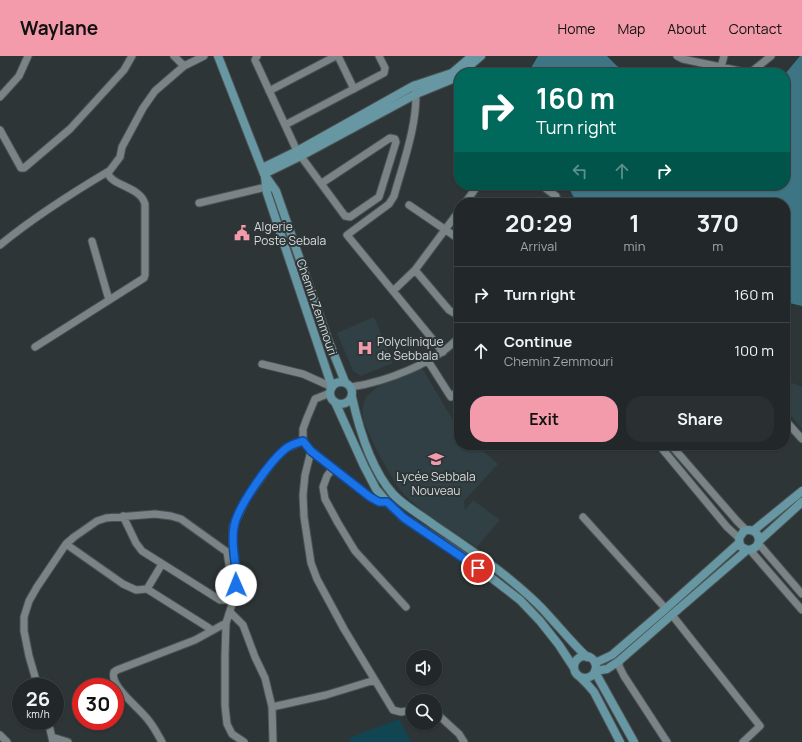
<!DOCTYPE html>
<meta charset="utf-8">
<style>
:root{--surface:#222829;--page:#2a3031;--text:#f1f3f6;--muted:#a2a6a8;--line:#3f4446;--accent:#f39aab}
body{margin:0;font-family:Manrope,sans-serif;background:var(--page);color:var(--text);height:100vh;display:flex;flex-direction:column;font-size:15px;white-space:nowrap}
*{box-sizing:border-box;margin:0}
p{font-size:13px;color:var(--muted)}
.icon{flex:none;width:22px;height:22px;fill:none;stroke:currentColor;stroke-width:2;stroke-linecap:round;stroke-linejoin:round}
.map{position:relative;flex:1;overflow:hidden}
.drawer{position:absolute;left:454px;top:142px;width:336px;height:252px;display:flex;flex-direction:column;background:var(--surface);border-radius:16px;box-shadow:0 1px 3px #0004,0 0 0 1px var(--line)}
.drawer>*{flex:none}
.banner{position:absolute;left:454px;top:12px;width:336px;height:122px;border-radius:16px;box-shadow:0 1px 3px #0004,0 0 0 1px var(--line);background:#00695c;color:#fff;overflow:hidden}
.controls{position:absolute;left:406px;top:594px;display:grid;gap:8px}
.controls a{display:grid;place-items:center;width:36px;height:36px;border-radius:50%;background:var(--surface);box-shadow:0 1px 3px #0004,0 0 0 1px var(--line);font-size:20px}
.speed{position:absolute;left:12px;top:622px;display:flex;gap:8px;font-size:20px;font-weight:700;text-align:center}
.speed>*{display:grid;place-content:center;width:52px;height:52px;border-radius:50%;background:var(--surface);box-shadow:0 1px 3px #0004,0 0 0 1px var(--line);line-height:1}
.speed small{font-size:10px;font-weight:400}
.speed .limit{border:6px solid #d22;background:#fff;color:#111}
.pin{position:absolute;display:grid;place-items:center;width:34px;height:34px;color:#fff;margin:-17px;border:2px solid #fff;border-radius:50%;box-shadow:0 1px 4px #0007}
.me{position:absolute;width:44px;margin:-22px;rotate:359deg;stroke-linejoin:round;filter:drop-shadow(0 0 3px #0008)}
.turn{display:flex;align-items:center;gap:14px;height:84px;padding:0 16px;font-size:18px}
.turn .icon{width:52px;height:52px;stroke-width:2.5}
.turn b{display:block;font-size:28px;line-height:34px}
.lanes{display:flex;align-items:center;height:38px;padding:0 16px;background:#0003;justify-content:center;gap:20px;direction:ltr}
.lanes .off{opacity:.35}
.eta{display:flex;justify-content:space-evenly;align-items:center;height:68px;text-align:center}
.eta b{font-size:24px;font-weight:700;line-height:28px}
.primary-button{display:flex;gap:8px;margin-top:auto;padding:8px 16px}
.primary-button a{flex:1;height:46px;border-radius:16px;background:var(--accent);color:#111;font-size:16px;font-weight:700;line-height:46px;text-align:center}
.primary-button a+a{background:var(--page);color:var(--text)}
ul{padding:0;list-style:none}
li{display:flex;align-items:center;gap:12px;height:56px;padding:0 16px;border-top:1px solid var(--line)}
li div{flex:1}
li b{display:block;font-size:15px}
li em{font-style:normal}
header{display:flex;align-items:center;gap:24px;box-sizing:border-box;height:56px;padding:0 20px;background:var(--accent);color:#111}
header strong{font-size:19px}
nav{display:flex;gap:22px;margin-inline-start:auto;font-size:14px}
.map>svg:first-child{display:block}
.built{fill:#304044}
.green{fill:#114551}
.forest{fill:#3d7584}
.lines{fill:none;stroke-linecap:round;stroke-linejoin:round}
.street-casing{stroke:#4b5254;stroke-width:9}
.secondary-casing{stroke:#4b5254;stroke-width:10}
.street{stroke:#7a8385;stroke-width:7}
.secondary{stroke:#6697a2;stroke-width:8}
.route-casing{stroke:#114b97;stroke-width:10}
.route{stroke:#1a73e8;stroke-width:7}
.labels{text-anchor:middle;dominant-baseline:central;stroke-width:4;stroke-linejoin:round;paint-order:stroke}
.poi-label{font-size:12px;fill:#d6dbdc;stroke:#2d3537;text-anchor:start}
.street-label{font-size:12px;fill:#d6dbdc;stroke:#2d3537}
</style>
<header>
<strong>Waylane</strong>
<nav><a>Home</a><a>Map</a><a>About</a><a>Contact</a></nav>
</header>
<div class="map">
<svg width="802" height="686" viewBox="0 0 802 686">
<rect width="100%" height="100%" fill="#2d3537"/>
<path class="built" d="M 374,261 L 393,307 L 361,320 L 353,315 L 337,277 Z
M 420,309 L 459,374 L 459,389 L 476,389 L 498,408 L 464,445 L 465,454 L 473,444 L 500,464 L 477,491 L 428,459 L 404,439 L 397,430 L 378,397 L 364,367 L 362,352 L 366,341 L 376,332 Z
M 785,324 L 802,331 L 802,373 L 785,352 Z"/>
<path class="green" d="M 399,663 L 411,686 L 351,686 L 349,682 Z"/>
<path class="forest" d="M 538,0 L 607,0 L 617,10 L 628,17 L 528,17 Z
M 800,0 L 802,0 L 802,250 L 785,246 L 785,147 L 577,147 L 567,129 L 785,129 L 785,18 Z"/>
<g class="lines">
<defs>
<path id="street" d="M 174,0 L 184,10
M 257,0 L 255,4 L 297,95 L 345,160 L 350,161 L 379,141 L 396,86 L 395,83 L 390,82 L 322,127
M 338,0 L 354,33
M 677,0 L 683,3 L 749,17
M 721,11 L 724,0
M 750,17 L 771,0
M 415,29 C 420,61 403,108 394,140 L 389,148 L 347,179 L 443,296
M 269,35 L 336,0
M 0,41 L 19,20 L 28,0
M 285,69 L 384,17 L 385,12 L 379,0
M 0,74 L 21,112 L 24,112 L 70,73 L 124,14 L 132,0
M 541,129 L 556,140 L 557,147
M 199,147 L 266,131
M 465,147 L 478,129
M 409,149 L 459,183
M 92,185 L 109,244
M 0,189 C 34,161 72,137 109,115
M 415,214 L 449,254 L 459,260
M 393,235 L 415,214 L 459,155
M 35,291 L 144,222 L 145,219 L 145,148 C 140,130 111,130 108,117 L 120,101 L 122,91 L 143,52 L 155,35 L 184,10 L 204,0
M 428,305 L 449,338 L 451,341 L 459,334
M 262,308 L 303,318 L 332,331
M 351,331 C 385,326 436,307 459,281
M 330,337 L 315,343 L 307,362 L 303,373 L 303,385 L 311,395 L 370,441 L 379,446 L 387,446
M 785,364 L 802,383
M 659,389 L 727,471 L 739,482
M 671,389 L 737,465 L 746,474
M 311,395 L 305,419 L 303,439 L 304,461 L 311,507 L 317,523 L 344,573 L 393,654 L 401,656 L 413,654
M 333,412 L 327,420 L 323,431 L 325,443 L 338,467 L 355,495 L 406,551
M 123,460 L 136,487 L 142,495 L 220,544 L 226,544 C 234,536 229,507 227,496
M 583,461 L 666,553
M 758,487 L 802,538
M 66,488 L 123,528 L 136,534 L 147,533 L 162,508
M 750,494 L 802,554
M 147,533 L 209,572
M 230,556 L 243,569 L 255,601 L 265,622 L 272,651 L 273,686
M 672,559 L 760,670 L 743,686
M 619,605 L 619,610 L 624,620 L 667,686
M 38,631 L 29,600 L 24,575 L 24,561 L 29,545 L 37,531 L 66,488 L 74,481 L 97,465 L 106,462 L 155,458 L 171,460 L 181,463 L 227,496 L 233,495
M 272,651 L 326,639 L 375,624
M 435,656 L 459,678 L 464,686
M 48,665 L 53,686
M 0,679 L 7,686
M 52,681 L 68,686
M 162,686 C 158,679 154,671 149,665 C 141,653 109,630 114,616 L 117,614 L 195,584 L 226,567
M 244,686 L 232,678 L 227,668 L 225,650 L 225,599 L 226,567 L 235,539 L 237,519 L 233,495 L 233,471 L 246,443 L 274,404 L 285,393 L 303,385"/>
<path id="secondary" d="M 218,0 L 264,118 L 276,135 L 327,281 L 345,326
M 461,17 L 481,0
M 262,112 L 297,95 L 413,30 L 452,17 L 472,0
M 264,118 L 301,100 L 416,38 L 455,22 L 459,19
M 265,121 L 267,137 L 332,331
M330 337a11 11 0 1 1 22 0a11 11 0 1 1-22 0Z
M 352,341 C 359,373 371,413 393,438 C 404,450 421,459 434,469 C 461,487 488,505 513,526 C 525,536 538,547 548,559 C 561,573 573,588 587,601
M 335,346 L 364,410 L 376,433 L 387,446 L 404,462 L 467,503 L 520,544 L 540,565 L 559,589 L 574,612
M 753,475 L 802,435
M 759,485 L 802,446
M574 611a11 11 0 1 1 22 0a11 11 0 1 1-22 0Z
M 595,607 L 612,599 L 662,556 L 739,487
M 595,615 L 607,613 L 619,605 L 675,556 L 747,494 C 765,494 761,469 744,475 L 739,482 L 740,490 L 747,494
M 595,616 L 634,686
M 580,621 L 588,629 L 594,636 L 620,686"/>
</defs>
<use href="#street" class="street-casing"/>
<use href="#secondary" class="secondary-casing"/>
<use href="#street" class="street"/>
<use href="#secondary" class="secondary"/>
</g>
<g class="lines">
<defs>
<path id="route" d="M 236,529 C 238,510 230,490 234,471 C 237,451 269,407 284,394 C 289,389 297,387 303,385 L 311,395 L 370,441 L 379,446 L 387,446 L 404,462 L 478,512"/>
</defs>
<use href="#route" class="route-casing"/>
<use href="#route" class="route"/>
</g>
<defs>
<symbol id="civic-bare" viewBox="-9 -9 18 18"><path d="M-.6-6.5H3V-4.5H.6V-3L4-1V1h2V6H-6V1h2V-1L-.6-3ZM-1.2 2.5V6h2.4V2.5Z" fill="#f39aab" stroke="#2d3537" stroke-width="2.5" paint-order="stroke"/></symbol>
<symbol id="hospital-bare" viewBox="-9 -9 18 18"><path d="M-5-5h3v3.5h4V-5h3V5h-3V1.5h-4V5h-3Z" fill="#f39aab" stroke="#2d3537" stroke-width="2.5" paint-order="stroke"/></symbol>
<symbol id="school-bare" viewBox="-9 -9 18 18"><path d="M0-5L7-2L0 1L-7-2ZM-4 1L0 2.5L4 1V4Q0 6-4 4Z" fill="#f39aab" stroke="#2d3537" stroke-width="2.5" paint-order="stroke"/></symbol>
</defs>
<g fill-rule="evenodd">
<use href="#civic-bare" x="231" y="166" width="22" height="22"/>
<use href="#hospital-bare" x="354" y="281" width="22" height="22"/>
<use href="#school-bare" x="425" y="392" width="22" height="22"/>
</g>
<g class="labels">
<g class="poi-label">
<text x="254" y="170">Algerie<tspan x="254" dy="14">Poste Sebala</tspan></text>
<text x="377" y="285">Polyclinique<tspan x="377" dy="14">de Sebbala</tspan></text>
<text x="436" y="420" text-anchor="middle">Lycée Sebbala<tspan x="436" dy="14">Nouveau</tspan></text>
</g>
<g class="street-label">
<text transform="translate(317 251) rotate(71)">Chemin Zemmouri</text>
</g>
</g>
</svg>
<div class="controls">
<a><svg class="icon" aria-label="sound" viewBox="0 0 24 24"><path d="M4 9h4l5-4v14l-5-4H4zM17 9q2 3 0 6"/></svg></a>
<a><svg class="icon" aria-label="search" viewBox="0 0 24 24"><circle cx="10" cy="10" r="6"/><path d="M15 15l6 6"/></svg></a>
</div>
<div class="speed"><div>26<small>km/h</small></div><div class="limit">30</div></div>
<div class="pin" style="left:478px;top:512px;background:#d93025"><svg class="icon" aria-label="arrive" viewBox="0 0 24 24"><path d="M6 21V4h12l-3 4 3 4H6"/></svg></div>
<svg class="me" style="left:236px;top:529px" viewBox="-20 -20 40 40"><circle r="19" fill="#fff"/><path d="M0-13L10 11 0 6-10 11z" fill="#1a73e8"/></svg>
<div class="banner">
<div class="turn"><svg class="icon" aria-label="right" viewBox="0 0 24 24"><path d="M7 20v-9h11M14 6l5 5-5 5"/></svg><div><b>160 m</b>Turn right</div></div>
<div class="lanes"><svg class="icon off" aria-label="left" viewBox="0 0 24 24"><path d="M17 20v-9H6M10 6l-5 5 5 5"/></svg><svg class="icon off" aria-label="ahead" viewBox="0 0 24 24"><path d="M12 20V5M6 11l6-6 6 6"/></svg><svg class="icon" aria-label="right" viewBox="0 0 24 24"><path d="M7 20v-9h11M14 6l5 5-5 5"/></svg></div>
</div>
<section class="drawer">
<div class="eta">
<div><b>20:29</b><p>Arrival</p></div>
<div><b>1</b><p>min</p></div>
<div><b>370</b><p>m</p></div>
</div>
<ul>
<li><svg class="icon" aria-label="right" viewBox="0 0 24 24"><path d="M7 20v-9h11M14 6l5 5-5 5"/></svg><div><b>Turn right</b></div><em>160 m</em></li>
<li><svg class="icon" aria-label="ahead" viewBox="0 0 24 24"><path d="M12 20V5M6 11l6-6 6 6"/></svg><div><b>Continue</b><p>Chemin Zemmouri</p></div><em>100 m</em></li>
</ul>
<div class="primary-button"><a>Exit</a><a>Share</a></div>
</section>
</div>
